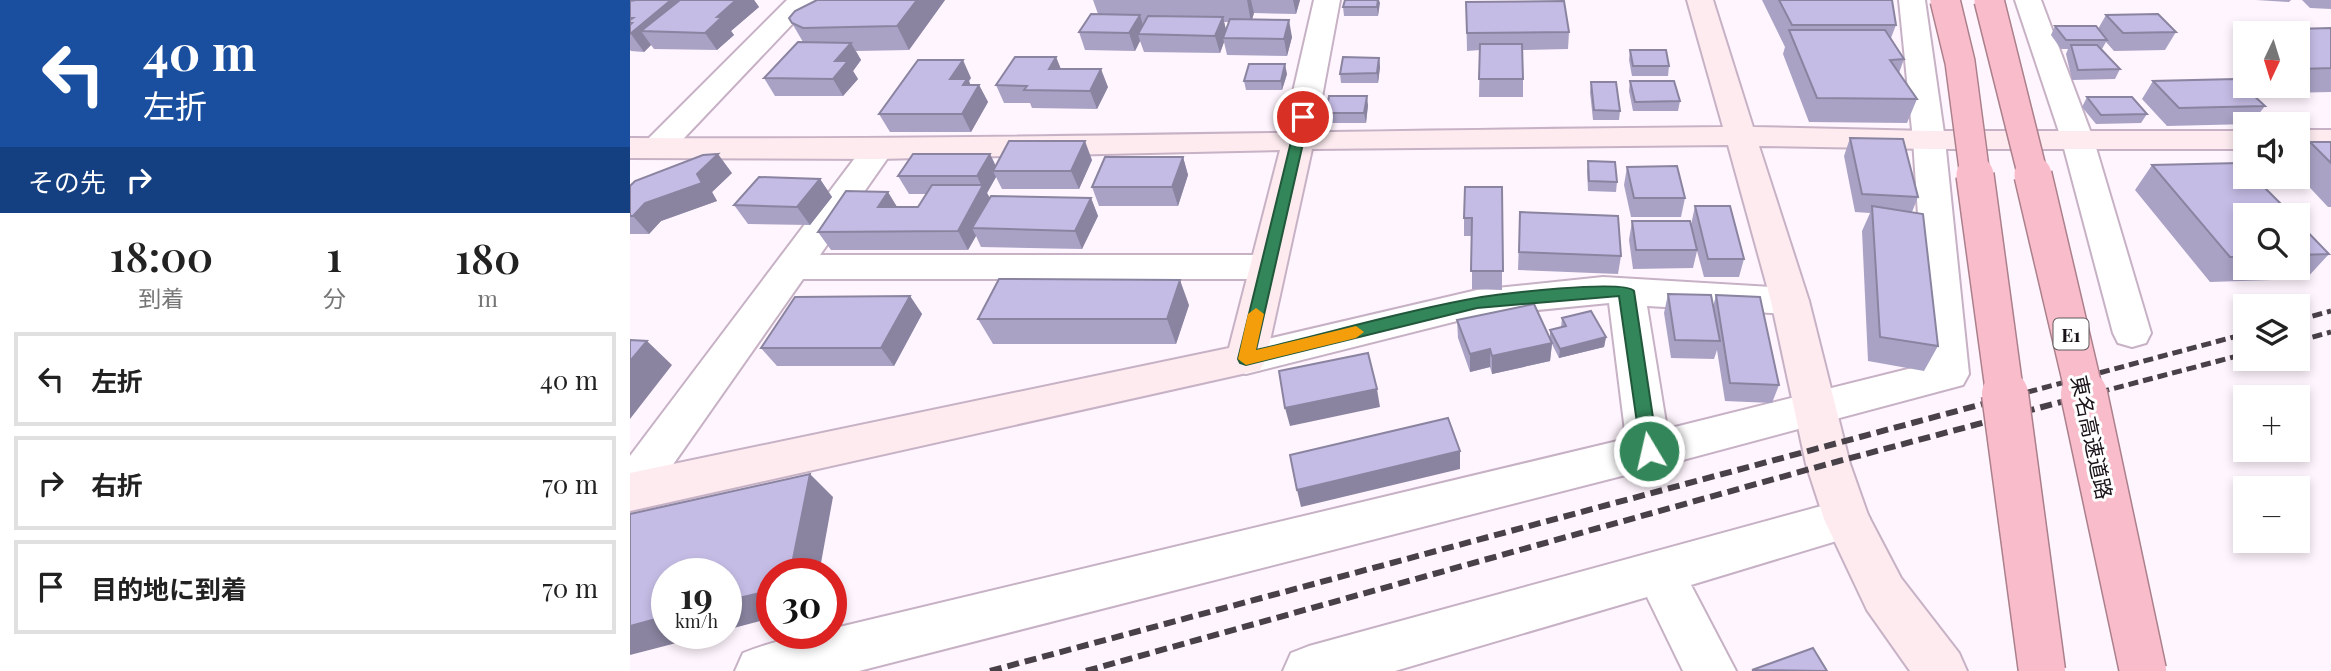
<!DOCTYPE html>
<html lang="ja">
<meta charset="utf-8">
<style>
:root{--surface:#fff;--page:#f6f6f6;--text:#222;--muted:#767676;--line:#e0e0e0}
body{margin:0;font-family:"Playfair Display","Noto Sans JP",serif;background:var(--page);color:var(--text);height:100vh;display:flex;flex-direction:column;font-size:26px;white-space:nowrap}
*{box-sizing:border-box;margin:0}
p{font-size:23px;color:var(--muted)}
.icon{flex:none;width:38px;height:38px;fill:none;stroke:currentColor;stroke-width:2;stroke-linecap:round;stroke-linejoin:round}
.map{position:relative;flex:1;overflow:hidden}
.side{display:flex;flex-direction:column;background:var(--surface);width:630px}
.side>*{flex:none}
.guide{background:#1a4fa0;color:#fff;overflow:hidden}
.needle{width:46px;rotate:184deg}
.tools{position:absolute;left:1603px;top:21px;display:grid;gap:14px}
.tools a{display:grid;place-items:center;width:77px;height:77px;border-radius:0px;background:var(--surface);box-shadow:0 4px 10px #0003;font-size:35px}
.speed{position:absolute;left:21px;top:558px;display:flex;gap:14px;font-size:35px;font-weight:700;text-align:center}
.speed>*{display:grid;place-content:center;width:91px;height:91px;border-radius:50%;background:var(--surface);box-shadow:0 4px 10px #0003;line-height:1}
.speed small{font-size:18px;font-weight:400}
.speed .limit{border:10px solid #d22;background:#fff;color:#111}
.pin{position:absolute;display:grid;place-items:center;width:60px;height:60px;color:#fff;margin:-30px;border:4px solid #fff;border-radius:50%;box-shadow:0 2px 7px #0007}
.me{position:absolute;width:77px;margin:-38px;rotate:351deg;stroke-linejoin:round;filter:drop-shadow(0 0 5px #0008)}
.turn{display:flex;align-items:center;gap:24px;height:147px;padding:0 28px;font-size:32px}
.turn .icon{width:91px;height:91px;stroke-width:2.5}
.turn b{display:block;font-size:49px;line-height:60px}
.then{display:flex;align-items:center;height:66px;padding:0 28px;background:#0003;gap:14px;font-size:26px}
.eta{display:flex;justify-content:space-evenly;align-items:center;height:119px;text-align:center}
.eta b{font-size:42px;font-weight:600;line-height:49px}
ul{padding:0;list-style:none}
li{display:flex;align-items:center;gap:21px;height:94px;margin:0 14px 10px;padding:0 14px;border:4px solid var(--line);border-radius:0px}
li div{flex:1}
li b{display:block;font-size:26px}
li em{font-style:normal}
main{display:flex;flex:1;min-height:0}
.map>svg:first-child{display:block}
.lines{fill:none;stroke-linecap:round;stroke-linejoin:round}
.street-casing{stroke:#c7b1c5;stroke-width:4}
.secondary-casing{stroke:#c7b1c5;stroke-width:4}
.street{fill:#fff;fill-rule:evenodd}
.secondary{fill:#fdebef;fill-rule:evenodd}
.rail-far1{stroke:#494148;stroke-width:5;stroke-dasharray:10 5;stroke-linecap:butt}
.rail{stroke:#494148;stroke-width:6;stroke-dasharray:12 6;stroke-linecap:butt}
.highway-bridge-far2-casing{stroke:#ab808c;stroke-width:32;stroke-linecap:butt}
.highway-bridge-far1-casing{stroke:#ab808c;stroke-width:40;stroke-linecap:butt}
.highway-bridge-casing{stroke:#ab808c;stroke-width:49;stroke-linecap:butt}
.highway-bridge-far2{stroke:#f9bcca;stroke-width:29}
.highway-bridge-far1{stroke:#f9bcca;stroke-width:37}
.highway-bridge{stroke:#f9bcca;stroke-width:46}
.wall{fill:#a9a2c5;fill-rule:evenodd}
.shaded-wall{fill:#8a84a0}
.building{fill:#c5bce5;stroke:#8a84a0;stroke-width:2}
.route{fill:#338659;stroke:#21573a;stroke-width:2}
.slow{fill:#f59e0b}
.labels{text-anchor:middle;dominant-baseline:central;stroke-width:6;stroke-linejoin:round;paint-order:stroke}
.shield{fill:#fff;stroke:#5e595d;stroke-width:2}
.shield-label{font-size:19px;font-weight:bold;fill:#191218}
.street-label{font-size:21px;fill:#191218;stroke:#fff}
</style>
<main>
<section class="side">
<div class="guide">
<div class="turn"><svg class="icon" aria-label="left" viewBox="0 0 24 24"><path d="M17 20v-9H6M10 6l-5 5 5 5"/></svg><div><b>40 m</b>左折</div></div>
<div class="then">その先<svg class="icon" aria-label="right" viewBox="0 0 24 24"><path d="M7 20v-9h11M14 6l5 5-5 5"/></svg></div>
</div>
<div class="eta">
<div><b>18:00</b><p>到着</p></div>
<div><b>1</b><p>分</p></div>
<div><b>180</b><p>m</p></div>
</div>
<ul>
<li><svg class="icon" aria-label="left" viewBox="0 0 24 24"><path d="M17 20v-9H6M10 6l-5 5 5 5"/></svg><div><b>左折</b></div><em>40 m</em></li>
<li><svg class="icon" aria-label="right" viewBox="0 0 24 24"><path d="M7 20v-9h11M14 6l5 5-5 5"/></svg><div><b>右折</b></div><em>70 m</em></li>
<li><svg class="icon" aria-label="arrive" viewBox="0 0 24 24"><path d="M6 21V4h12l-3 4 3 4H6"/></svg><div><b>目的地に到着</b></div><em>70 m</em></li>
</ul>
</section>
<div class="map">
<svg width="1701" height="671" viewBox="0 0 1701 671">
<rect width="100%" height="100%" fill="#fff5fe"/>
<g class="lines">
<defs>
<path id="street" d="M 157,0 L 185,0 L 38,155 L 27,158 L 16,155 L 11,148 L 16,141 Z
M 684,0 L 710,0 L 684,140 L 679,147 L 668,149 L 657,147 L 652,140 Z
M 1269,0 L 1295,0 L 1315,140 L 1339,374 L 1333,385 L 1019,469 L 229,671 L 105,671 L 113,653 C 141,642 171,634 201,634 L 201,629 L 996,439 L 979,303 L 847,316 L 616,374 L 602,370 L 596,359 L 602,348 L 616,344 L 847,290 L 973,277 L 1160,288 L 1173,292 L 1179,301 L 1173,310 L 1160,314 L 1017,306 L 1037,429 L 1298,364 L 1283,140 Z
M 1385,0 L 1411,0 L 1464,141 L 1521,333 L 1516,343 L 1502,347 L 1488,343 L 1483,333 L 1432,141 Z
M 248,139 L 259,142 L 264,149 L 190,255 L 637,255 L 650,258 L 655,267 L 650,276 L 637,279 L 173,279 L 16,503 L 0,509 L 0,456 L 237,142 Z
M 1217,499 L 1233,505 L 1240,519 L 1233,533 L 1061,585 L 1106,671 L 1053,671 L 1017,597 L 765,671 L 653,671 L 661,653 L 679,646 Z"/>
<path id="secondary" d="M 1057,0 L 1083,0 L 1123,127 L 1299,131 L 1615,131 L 1615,149 L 1299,149 L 1129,146 L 1179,301 L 1220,464 L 1238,515 L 1271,578 L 1329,653 L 1337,671 L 1280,671 L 1237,610 L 1194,519 L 1176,464 L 1141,301 L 1098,145 L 682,149 L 636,359 L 630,370 L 0,511 L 0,473 L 599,348 L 650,150 L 248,159 L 0,158 L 0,138 C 364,140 728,130 1093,127 Z
M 1668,130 L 1701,130 L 1701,148 L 1668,148 Z"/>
</defs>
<use href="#street" class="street-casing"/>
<use href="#secondary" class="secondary-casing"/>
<use href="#street" class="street"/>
<use href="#secondary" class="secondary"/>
<path class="rail-far1" d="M 1668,320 L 1701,311
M 1668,341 L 1701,332
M 1383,396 L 1615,334
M 1455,396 L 1615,354"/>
<path class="rail" d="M 360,671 L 1390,394
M 456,671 L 1198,464 L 1461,394"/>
<defs>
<path id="highway-bridge-far2" d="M 1315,0 L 1330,62 L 1345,176
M 1359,0 L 1403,176"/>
<path id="highway-bridge-far1" d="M 1345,175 L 1375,396
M 1403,175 L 1455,396"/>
<path id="highway-bridge" d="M 1375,394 L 1412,671
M 1454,394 L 1513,671"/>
</defs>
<use href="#highway-bridge-far2" class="highway-bridge-far2-casing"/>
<use href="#highway-bridge-far1" class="highway-bridge-far1-casing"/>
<use href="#highway-bridge" class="highway-bridge-casing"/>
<use href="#highway-bridge-far2" class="highway-bridge-far2"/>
<use href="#highway-bridge-far1" class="highway-bridge-far1"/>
<use href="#highway-bridge" class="highway-bridge"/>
</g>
<path class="wall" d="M 6,0 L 124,0 L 129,7 L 101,31 L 104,35 L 87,50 L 24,49 L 21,45 L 14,52 L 1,51 L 0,50 L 0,1 Z
M 315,0 L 279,50 L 226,51 L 231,60 L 223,71 L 228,79 L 213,96 L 145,96 L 134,78 L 173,42 L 159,18 Z
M 463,0 L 670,0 L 666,14 L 624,13 L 622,20 L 662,37 L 657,56 L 597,55 L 594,42 L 590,53 L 514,52 L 510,41 L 505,51 L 455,50 L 449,32 L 468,14 ZM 594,22 L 599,22 L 596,30 Z
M 715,0 L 749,0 L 748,16 L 714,16 L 713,7 Z
M 1132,0 L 1262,0 L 1266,25 L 1261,38 L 1274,59 L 1269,73 L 1287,99 L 1277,123 L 1179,122 L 1153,54 L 1155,47 Z
M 1626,0 L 1661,0 L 1659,2 Z
M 1672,0 L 1701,0 L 1701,9 L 1680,8 Z
M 836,2 L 939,32 L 938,49 L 892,50 L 893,79 L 893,97 L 849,97 L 850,50 L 837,51 Z
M 1476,15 L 1546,32 L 1535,50 L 1484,51 L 1476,42 L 1472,49 L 1490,69 L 1485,79 L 1442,80 L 1436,54 L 1438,49 L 1431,49 L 1421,35 L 1425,26 L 1468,29 Z
M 1701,28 L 1701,92 L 1652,93 L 1644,86 L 1668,86 L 1668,33 L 1623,33 L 1625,30 Z
M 1615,44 L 1615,60 L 1609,54 Z
M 1000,50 L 1039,66 L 1038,76 L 1002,76 L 999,60 Z
M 426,57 L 431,69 L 478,87 L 467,109 L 402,108 L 400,103 L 374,103 L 366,85 Z
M 749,58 L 750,67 L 748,83 L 711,83 L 710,74 Z
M 657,74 L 652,90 L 616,90 L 614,81 Z
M 341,78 L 339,81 L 340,85 L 349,85 L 358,102 L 341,132 L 260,132 L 249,114 Z
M 1000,81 L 1050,101 L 1048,111 L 1003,111 L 999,91 Z
M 1523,81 L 1635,106 L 1621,124 L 1537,126 L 1512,99 Z
M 961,82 L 990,111 L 989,120 L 963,120 L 960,92 Z
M 1457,97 L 1517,114 L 1511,123 L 1466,124 L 1452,107 Z
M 738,105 L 736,123 L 697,123 L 696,113 Z
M 1220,138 L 1288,197 L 1282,212 L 1308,346 L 1294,371 L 1238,361 L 1232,231 L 1240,213 L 1225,212 L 1214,156 Z
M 1680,142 L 1701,142 L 1701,207 L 1698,207 L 1668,175 L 1668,158 Z
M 360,154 L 366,166 L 462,160 L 449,189 L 372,189 L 366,177 L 357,193 L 360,198 L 461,198 L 468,216 L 452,249 L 351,247 L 346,236 L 338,250 L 201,250 L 188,232 L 268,207 L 288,207 L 296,194 L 279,194 L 268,176 Z
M 553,157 L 558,175 L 548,206 L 469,206 L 462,187 Z
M 958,161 L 987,182 L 986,192 L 958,191 L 957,171 Z
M 1522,165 L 1615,215 L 1615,268 L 1668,268 L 1668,222 L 1699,254 L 1676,279 L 1580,282 L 1505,190 Z
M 997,167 L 1055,198 L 1051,217 L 1001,217 L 994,185 Z
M 102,173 L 82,192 L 87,201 L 31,221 L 19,234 L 0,234 L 0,186 Z
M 190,179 L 202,197 L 180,225 L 118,224 L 104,205 Z
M 872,187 L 872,290 L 842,289 L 842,236 L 834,236 L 834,218 Z
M 1065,206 L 1114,259 L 1109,277 L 1074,277 L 1067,251 L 1063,268 L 1003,269 L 999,240 L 1002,221 L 1061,225 Z
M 890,212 L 991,256 L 988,274 L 888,270 Z
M 1038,294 L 1083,307 L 1086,295 L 1149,385 L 1142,403 L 1095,401 L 1087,350 L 1084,359 L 1041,358 L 1034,313 Z
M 280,296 L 292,314 L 264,366 L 147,366 L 131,348 Z
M 559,305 L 546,344 L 363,344 L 348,319 Z
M 932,318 L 976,337 L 974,347 L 929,358 L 922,344 L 920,361 L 862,374 L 860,367 L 840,372 L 828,338 L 827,320 L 920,338 L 920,330 L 931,327 Z"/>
<path class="shaded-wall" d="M 41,0 L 50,0 L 11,31 L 21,45 L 14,52 L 1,34 Z
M 106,0 L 124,0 L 129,7 L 101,31 L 104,35 L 87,50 L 75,33 L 87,17 Z
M 287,0 L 315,0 L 279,50 L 267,26 Z
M 617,0 L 621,0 L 624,13 L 621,22 Z
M 663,0 L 670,0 L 666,14 Z
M 748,0 L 749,0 L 750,3 L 748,16 L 747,7 Z
M 510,15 L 515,32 L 508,34 L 510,41 L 505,51 L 499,33 Z
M 593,17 L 597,34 L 593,38 L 594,42 L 590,53 L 585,36 Z
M 659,20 L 662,37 L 657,56 L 654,39 Z
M 221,43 L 231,60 L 223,71 L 228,79 L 213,96 L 203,79 L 205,61 Z
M 426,57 L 433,75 L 419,69 Z
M 749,58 L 750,67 L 748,83 L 747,73 Z
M 333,60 L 341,78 L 339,81 L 344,93 L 349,85 L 358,102 L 341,132 L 332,114 L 320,79 Z
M 655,64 L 657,74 L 652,90 L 651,81 Z
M 471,69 L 478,87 L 467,109 L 460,91 Z
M 737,96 L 738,105 L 736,123 L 734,113 Z
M 455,141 L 462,160 L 449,189 L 441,171 Z
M 88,154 L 102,173 L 82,192 L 87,201 L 31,221 L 19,234 L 3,216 L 15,203 L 67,174 Z
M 360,154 L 368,171 L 363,171 L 366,177 L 357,193 L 363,204 L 342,228 L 346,236 L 338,250 L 328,231 L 352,187 L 347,176 Z
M 553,157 L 558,175 L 548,206 L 542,187 Z
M 190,179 L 202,197 L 180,225 L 167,207 Z
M 258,192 L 269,210 L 248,207 Z
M 461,198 L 468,216 L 452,249 L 445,231 Z
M 550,280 L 559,305 L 546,344 L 537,319 Z
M 280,296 L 292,314 L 264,366 L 251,348 Z
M 976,337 L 974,347 L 929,358 L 930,349 Z
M 17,341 L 42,365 L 0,419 L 0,361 Z
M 922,343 L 920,361 L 862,374 L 862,356 Z
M 860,349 L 860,367 L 840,372 L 840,354 Z
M 747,389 L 750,407 L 660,426 L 655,408 Z
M 830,451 L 830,469 L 671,507 L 667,490 Z
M 180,474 L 203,497 L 189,574 L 160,574 Z
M 142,590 L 142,618 L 96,630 L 96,601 Z
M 37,616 L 37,634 L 81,634 L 0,655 L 0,626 Z"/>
<path class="building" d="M 6,0 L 41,0 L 0,34 L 0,25 L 2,23 L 0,23 L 0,20 L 3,18 L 0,18 L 0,1 Z
M 50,0 L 106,0 L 87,17 L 92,17 L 75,33 L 11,31 Z
M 187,0 L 287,0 L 267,26 L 173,28 L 162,23 L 159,18 L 165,11 Z
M 715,0 L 748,0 L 747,7 L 713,7 Z
M 1149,0 L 1262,0 L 1266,25 L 1162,25 Z
M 934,1 L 939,32 L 837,33 L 836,2 Z
M 461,14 L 510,15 L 499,33 L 449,32 Z
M 1528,14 L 1546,32 L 1493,33 L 1476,15 Z
M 518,16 L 593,17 L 585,36 L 508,34 Z
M 600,19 L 659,20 L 654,39 L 593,38 Z
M 1425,26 L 1466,26 L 1477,40 L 1436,40 Z
M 1701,28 L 1701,68 L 1670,69 L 1668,67 L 1668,33 L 1629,33 L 1625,30 Z
M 1159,30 L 1255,30 L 1274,59 L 1260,60 L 1287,99 L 1187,98 Z
M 168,42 L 221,43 L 205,61 L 218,61 L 203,79 L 134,78 Z
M 850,44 L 892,44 L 893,79 L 849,79 Z
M 1441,45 L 1467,45 L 1490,69 L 1448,70 Z
M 1000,50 L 1036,50 L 1039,66 L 1003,66 Z
M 385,57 L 426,57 L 419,69 L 471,69 L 460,91 L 394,90 L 397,86 L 366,85 Z
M 713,57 L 749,58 L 747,73 L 710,74 Z
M 288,60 L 333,60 L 320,79 L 337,79 L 333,85 L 349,85 L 332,114 L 249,114 Z
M 619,64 L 655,64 L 651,81 L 614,81 Z
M 1606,79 L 1635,106 L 1549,108 L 1523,81 Z
M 1000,81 L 1044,81 L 1050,101 L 1005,102 Z
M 961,82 L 986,82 L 990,111 L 964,110 Z
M 699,96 L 737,96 L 734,113 L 696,113 Z
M 1457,97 L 1502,97 L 1517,114 L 1471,115 Z
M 1220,138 L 1273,139 L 1288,197 L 1232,194 Z
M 379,141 L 455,141 L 441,171 L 363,171 Z
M 1680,142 L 1701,142 L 1701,163 Z
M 88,154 L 67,174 L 72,183 L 15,203 L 3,216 L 0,216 L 0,186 L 5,181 L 73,155 Z
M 283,154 L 360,154 L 347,176 L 268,176 Z
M 475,157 L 553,157 L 542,187 L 462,187 Z
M 958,161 L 985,162 L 987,182 L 959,181 Z
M 1611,163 L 1615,167 L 1615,177 L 1624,177 L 1662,215 L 1615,215 L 1615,257 L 1600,257 L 1522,165 Z
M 1047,166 L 1055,198 L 1004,198 L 997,167 Z
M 129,177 L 190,179 L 167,207 L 104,205 Z
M 302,185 L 353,185 L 328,231 L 188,232 L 216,191 L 258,192 L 248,207 L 288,207 Z
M 835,187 L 872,187 L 873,271 L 841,271 L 842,218 L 834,218 Z
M 361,196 L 461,198 L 445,231 L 342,228 Z
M 1065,206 L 1100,206 L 1114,259 L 1078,259 Z
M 1242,206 L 1293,214 L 1308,346 L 1250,337 Z
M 890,212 L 988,216 L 991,256 L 889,252 Z
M 1002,221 L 1060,221 L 1067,250 L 1006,250 Z
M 1668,222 L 1699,254 L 1668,255 Z
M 369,279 L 550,280 L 537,319 L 348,319 Z
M 1038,294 L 1081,295 L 1090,341 L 1045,340 Z
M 1086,295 L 1130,297 L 1149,385 L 1100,383 Z
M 280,296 L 251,348 L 131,348 L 165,297 Z
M 904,304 L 922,343 L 862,356 L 860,349 L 840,354 L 827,320 Z
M 961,311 L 976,337 L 930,349 L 920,330 L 936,326 L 932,318 Z
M 0,340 L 17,341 L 0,361 Z
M 738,353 L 747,389 L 655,408 L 649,371 Z
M 818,418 L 830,451 L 667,490 L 660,455 Z
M 180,474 L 160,574 L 142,574 L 142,590 L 96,601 L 96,574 L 37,574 L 37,616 L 0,626 L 0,514 Z
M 1183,648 L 1197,671 L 1122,670 Z"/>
<path class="route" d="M 673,113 L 679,117 L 626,350 C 699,333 772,311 846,298 C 867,294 994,279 1004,291 L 1028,451 L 1026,456 L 1019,458 L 1013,456 L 1011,451 L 989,296 L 847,308 L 616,365 L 610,363 L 608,359 L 667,117 Z"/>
<path class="slow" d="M 626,308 L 634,314 L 626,350 L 726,326 L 734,332 L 726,338 L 616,365 L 608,359 L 618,314 Z"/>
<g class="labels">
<rect class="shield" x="1423.5" y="318.5" width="35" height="31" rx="5"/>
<g class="shield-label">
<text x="1441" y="334">E1</text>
</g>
<g class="street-label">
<text transform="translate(1463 437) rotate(78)">東名高速道路</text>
</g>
</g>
</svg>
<div class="tools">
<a><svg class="needle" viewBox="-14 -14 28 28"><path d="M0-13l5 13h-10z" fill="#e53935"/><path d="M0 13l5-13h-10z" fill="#767676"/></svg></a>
<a><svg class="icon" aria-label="sound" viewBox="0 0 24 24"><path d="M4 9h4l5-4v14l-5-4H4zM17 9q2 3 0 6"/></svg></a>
<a><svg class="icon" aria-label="search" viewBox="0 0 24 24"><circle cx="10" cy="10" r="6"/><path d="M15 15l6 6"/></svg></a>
<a><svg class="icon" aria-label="layers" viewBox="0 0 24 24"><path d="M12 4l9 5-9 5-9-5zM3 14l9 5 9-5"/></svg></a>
<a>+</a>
<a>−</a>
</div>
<div class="speed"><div>19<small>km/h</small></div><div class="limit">30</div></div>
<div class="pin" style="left:673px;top:117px;background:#d93025"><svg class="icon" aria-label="arrive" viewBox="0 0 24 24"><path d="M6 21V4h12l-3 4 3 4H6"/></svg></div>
<svg class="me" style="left:1019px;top:451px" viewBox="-20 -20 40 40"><circle r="17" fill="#338659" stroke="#fff" stroke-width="3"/><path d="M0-11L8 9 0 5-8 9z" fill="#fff"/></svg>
</div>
</main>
